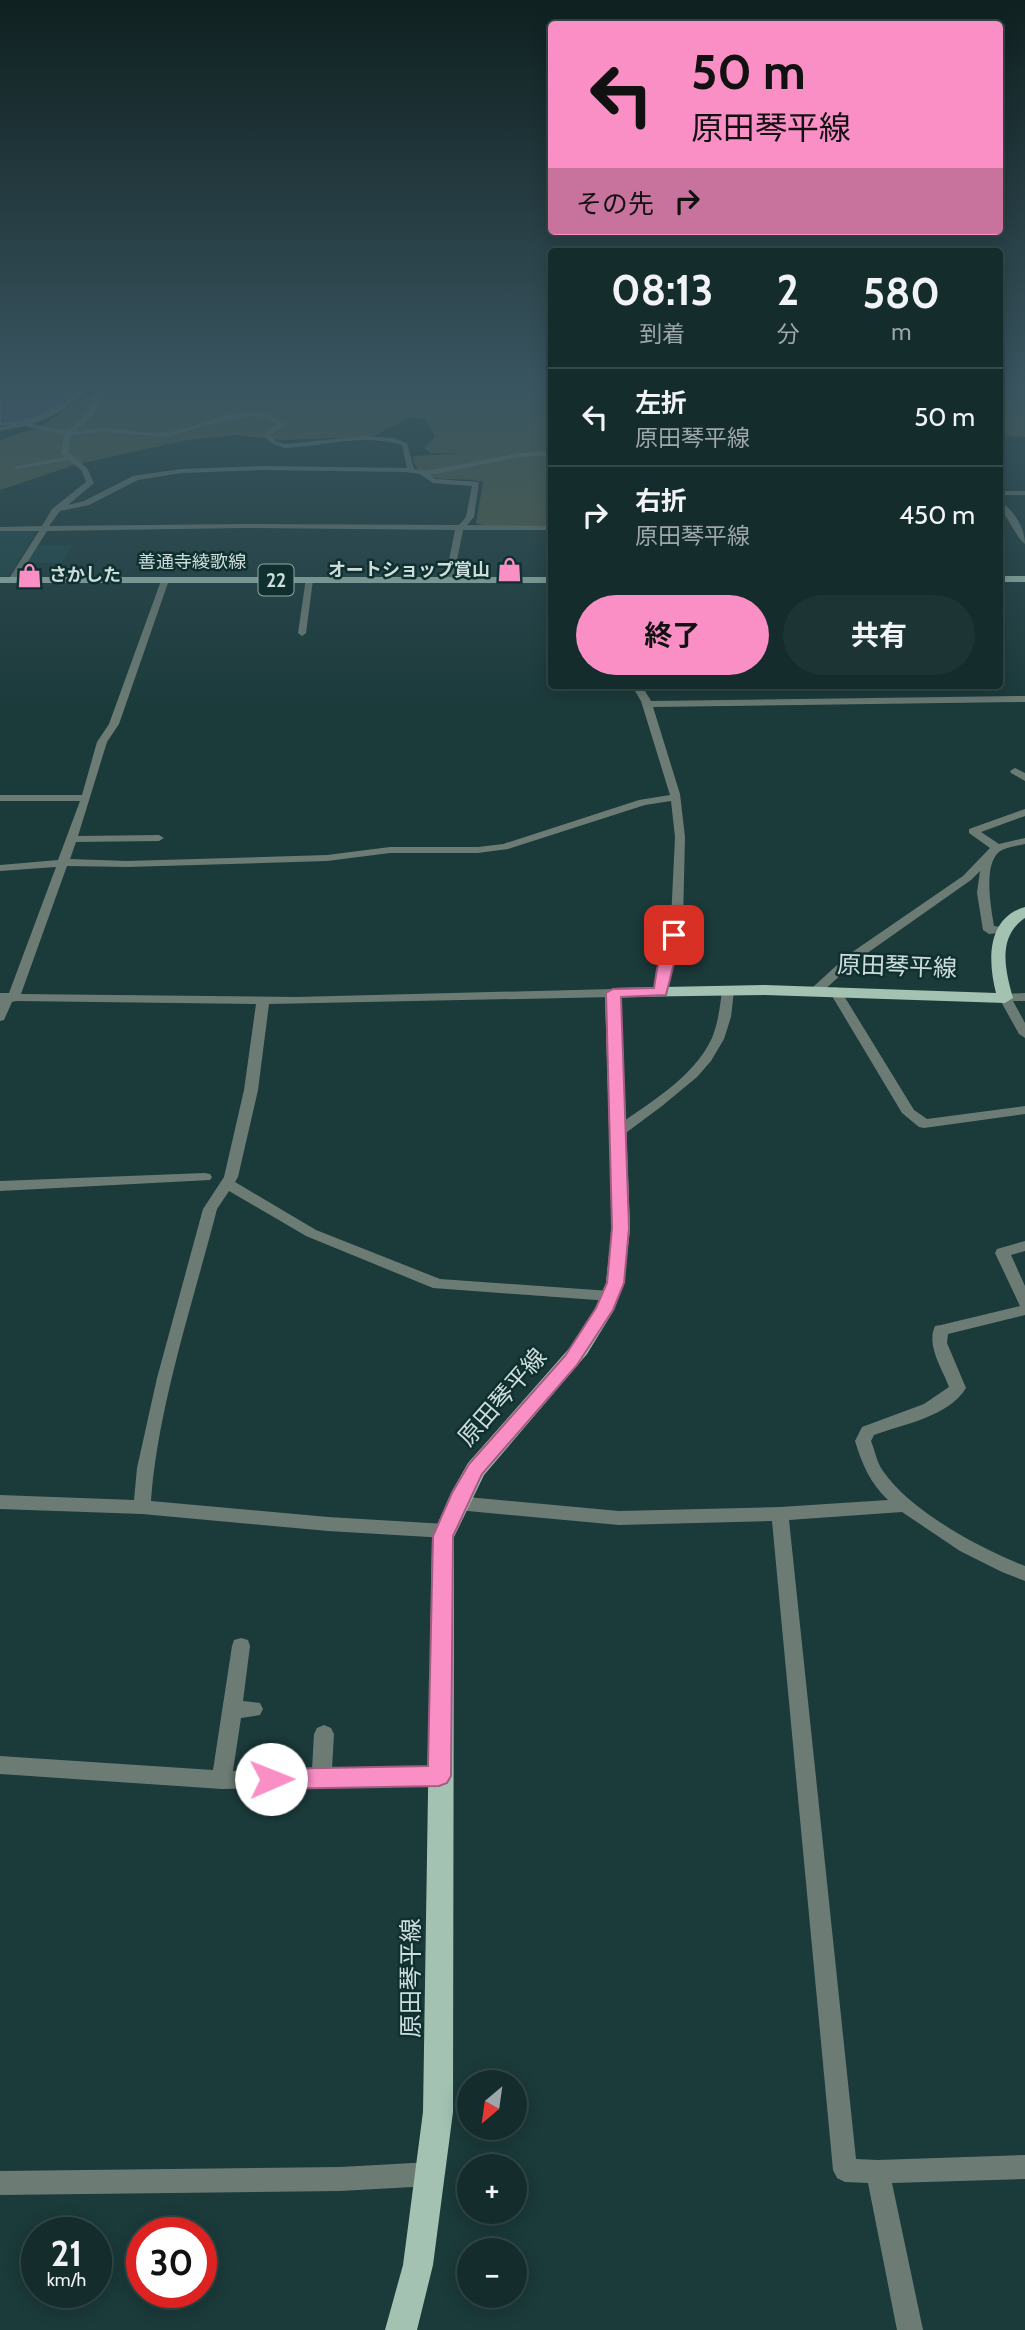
<!DOCTYPE html>
<html lang="ja">
<meta charset="utf-8">
<style>
:root{--surface:#142c2c;--page:#1d3434;--text:#f1f3f6;--muted:#9da7a9;--line:#334848;--accent:#fa8fc6}
body{margin:0;font-family:Cabin,"Noto Sans JP",sans-serif;background:var(--page);color:var(--text);height:100vh;display:flex;flex-direction:column;font-size:26px;white-space:nowrap}
*{box-sizing:border-box;margin:0}
p{font-size:23px;color:var(--muted)}
.icon{flex:none;width:38px;height:38px;fill:none;stroke:currentColor;stroke-width:2;stroke-linecap:round;stroke-linejoin:round}
.map{position:relative;flex:1;overflow:hidden}
.drawer{position:absolute;left:548px;top:248px;width:455px;height:441px;display:flex;flex-direction:column;background:var(--surface);border-radius:7px;box-shadow:0 4px 18px #0003,0 0 0 2px var(--line)}
.drawer>*{flex:none}
.hud{position:absolute;left:548px;top:21px;width:455px;height:214px;border-radius:7px;box-shadow:0 4px 18px #0003,0 0 0 2px var(--line);background:#fa8fc6;color:#111;overflow:hidden}
.needle{width:46px;rotate:209deg}
.tools{position:absolute;left:457px;top:2070px;display:grid;gap:14px}
.tools a{display:grid;place-items:center;width:70px;height:70px;border-radius:50%;background:var(--surface);box-shadow:0 4px 18px #0003,0 0 0 2px var(--line);font-size:35px}
.speed{position:absolute;left:21px;top:2217px;display:flex;gap:14px;font-size:35px;font-weight:700;text-align:center}
.speed>*{display:grid;place-content:center;width:91px;height:91px;border-radius:50%;background:var(--surface);box-shadow:0 4px 18px #0003,0 0 0 2px var(--line);line-height:1}
.speed small{font-size:18px;font-weight:400}
.speed .limit{border:10px solid #d22;background:#fff;color:#111}
.pin{position:absolute;display:grid;place-items:center;width:60px;height:60px;color:#fff;margin:-30px;border-radius:14px;box-shadow:0 4px 10px #0006}
.me{position:absolute;width:77px;margin:-38px;rotate:89deg;stroke-linejoin:round;filter:drop-shadow(0 0 5px #0008)}
.turn{display:flex;align-items:center;gap:24px;height:147px;padding:0 28px;font-size:32px}
.turn .icon{width:91px;height:91px;stroke-width:2.5}
.turn b{display:block;font-size:49px;line-height:60px}
.then{display:flex;align-items:center;height:66px;padding:0 28px;background:#0003;gap:14px;font-size:26px}
.eta{display:flex;justify-content:space-evenly;align-items:center;height:119px;text-align:center}
.eta b{font-size:42px;font-weight:700;line-height:49px}
.button{display:flex;gap:14px;margin-top:auto;padding:14px 28px}
.button a{flex:1;height:80px;border-radius:42px;background:var(--accent);color:#111;font-size:28px;font-weight:700;line-height:80px;text-align:center}
.button a+a{background:var(--page);color:var(--text)}
ul{padding:0;list-style:none}
li{display:flex;align-items:center;gap:21px;height:98px;padding:0 28px;border-top:2px solid var(--line)}
li div{flex:1}
li b{display:block;font-size:26px}
li em{font-style:normal}
.map>svg:first-child{display:block}
.built{fill:#1c4646}
.green{fill:#536048}
.water{fill:#4b5e78;stroke:#728496;stroke-width:2}
.lines{fill:none;stroke-linecap:round;stroke-linejoin:round}
.minor{fill:#6c7c74;fill-rule:evenodd}
.major{fill:#a3c2b2;fill-rule:evenodd}
.route{fill:#fa8fc6;stroke:#a25d81;stroke-width:2}
.labels{text-anchor:middle;dominant-baseline:central;stroke-width:5;stroke-linejoin:round;paint-order:stroke}
.far-street-label{font-size:18px;fill:#ccdddc;stroke:#103030}
.far-poi-label{font-size:18px;font-weight:bold;fill:#ccdddc;stroke:#103030;text-anchor:end}
.shield{fill:#103030;stroke:#94a9a8;stroke-width:2}
.shield-label{font-size:19px;font-weight:bold;fill:#ccdddc}
.near-street-label{font-size:24px;fill:#ccdddc;stroke:#103030}
</style>
<div class="map">
<svg width="1025" height="2330" viewBox="0 0 1025 2330">
<rect width="100%" height="100%" fill="#1b3a3a"/>
<path class="built" d="M 0,530 L 37,530 L 10,575 L 0,577 Z
M 38,545 L 73,545 L 62,563 L 27,563 Z"/>
<path class="green" d="M 109,387 L 551,387 L 551,527 L 485,526 L 476,523 L 483,482 C 462,475 416,489 413,456 L 465,453 L 431,453 L 424,448 L 435,437 L 425,419 L 410,417 L 374,436 L 285,440 L 234,435 L 187,440 L 74,465 L 0,490 L 0,440 L 44,425 L 80,399 Z
M 999,387 L 1025,387 L 1025,437 L 999,435 Z"/>
<path class="water" d="M 0,387 L 80,387 C 64,399 48,415 28,420 C 19,423 9,423 0,425 Z"/>
<g class="lines">
<path class="minor" d="M 84,387 L 90,387 C 74,404 55,417 32,424 L 67,431 L 87,414 L 99,387 L 105,387 L 93,415 L 76,431 C 86,430 97,427 108,428 C 126,429 143,434 161,433 C 197,431 254,393 284,425 L 270,435 L 277,442 L 285,444 L 363,436 L 393,438 L 407,443 L 414,469 L 426,471 L 520,453 L 551,451 L 551,455 L 520,457 L 429,475 L 435,479 L 479,482 L 474,517 L 467,525 L 551,526 L 551,530 L 463,530 L 453,580 L 449,582 L 445,580 L 455,530 L 244,528 L 47,531 L 15,582 L 9,582 L 8,580 L 39,531 L 0,531 L 0,527 L 42,526 L 52,509 L 86,482 L 82,471 L 69,460 L 17,469 L 13,467 L 65,457 L 61,453 L 64,435 L 25,426 L 0,431 L 0,427 C 34,420 58,410 84,387 ZM 249,417 L 262,417 L 271,420 L 277,425 L 263,435 L 273,444 L 285,448 C 323,446 365,433 402,445 L 407,468 L 263,466 L 181,469 L 133,476 L 84,501 L 68,505 L 94,483 L 87,468 L 68,452 L 71,435 L 103,432 L 166,437 L 220,422 ZM 263,470 L 405,472 L 420,474 L 433,483 L 472,486 L 466,517 L 459,525 L 244,524 L 49,526 L 60,511 L 89,505 L 138,480 L 181,473 Z
M 999,491 L 1025,491 L 1025,495 L 999,495 Z
M 999,500 C 1013,510 1025,527 1025,544 C 1015,536 1009,518 999,507 Z
M 162,578 L 169,580 L 119,724 L 107,742 L 78,836 L 159,835 L 164,838 L 159,841 L 76,842 L 70,859 L 127,861 L 327,855 L 390,847 L 478,847 L 503,844 L 639,800 L 670,795 L 641,701 L 632,686 L 642,686 L 651,701 L 1025,696 L 1025,702 L 653,707 L 680,794 L 685,837 L 683,920 L 669,969 L 667,992 L 661,996 L 655,992 L 657,969 L 671,920 L 675,837 L 671,801 L 645,805 L 508,849 L 478,853 L 390,853 L 327,861 L 127,867 L 67,866 L 21,994 L 296,997 L 613,989 L 619,993 L 613,997 L 269,1004 L 258,1090 L 238,1177 L 235,1182 L 316,1230 L 440,1279 L 610,1291 L 615,1292 L 618,1296 L 615,1300 L 610,1301 L 433,1288 L 306,1236 L 229,1191 L 217,1209 C 193,1303 158,1405 151,1501 L 328,1517 L 446,1524 L 452,1526 L 455,1531 L 452,1536 L 446,1538 L 328,1531 L 142,1514 L 0,1509 L 0,1495 L 134,1500 L 137,1468 L 157,1378 L 203,1209 L 224,1177 L 244,1090 L 256,1004 L 16,1001 L 12,1002 L 4,1020 L 0,1021 L 0,993 L 9,993 L 56,867 L 0,871 L 0,865 L 58,860 L 80,801 L 0,801 L 0,795 L 82,795 L 97,742 L 109,724 Z
M 306,578 L 313,580 L 306,633 L 302,636 L 298,633 Z
M 1015,768 L 1025,773 L 1025,781 L 1011,773 L 1010,771 Z
M 1025,809 L 1025,816 L 981,832 L 999,844 L 1025,838 L 1025,844 C 1017,846 1005,847 999,852 C 983,865 991,908 994,926 L 1008,928 L 1008,932 L 989,934 L 983,930 L 977,893 L 980,871 L 971,880 L 856,961 L 821,993 L 813,993 L 811,990 L 813,987 L 848,955 L 963,876 L 990,848 L 969,833 L 969,829 Z
M 728,987 L 734,991 L 731,1017 L 724,1039 L 711,1061 L 697,1077 L 662,1106 L 623,1135 L 613,1135 L 611,1132 L 613,1129 C 647,1104 693,1079 712,1038 C 718,1023 720,1007 722,991 Z
M 835,987 L 841,991 L 914,1110 L 927,1119 L 1025,1106 L 1025,1114 L 924,1128 L 919,1127 L 902,1113 L 829,991 Z
M 1025,993 L 1025,1001 L 1013,1001 L 1025,1023 L 1025,1038 L 1019,1034 L 999,998 L 1005,994 Z
M 205,1173 L 210,1174 L 212,1177 L 210,1180 L 0,1191 L 0,1181 Z
M 1025,1241 L 1025,1251 L 1011,1255 L 1025,1286 L 1025,1315 L 948,1334 L 947,1343 L 966,1388 C 948,1417 904,1424 874,1435 L 871,1441 C 875,1451 877,1463 883,1471 C 910,1511 981,1549 1025,1566 L 1025,1581 L 1002,1572 L 960,1551 L 902,1512 L 789,1520 L 856,2159 L 878,2160 L 1025,2155 L 1025,2179 L 892,2183 L 923,2330 L 897,2330 L 868,2183 L 845,2182 L 837,2178 L 833,2170 L 772,1521 L 619,1525 L 457,1510 L 451,1508 L 448,1503 L 451,1498 L 457,1496 L 619,1511 L 780,1507 L 888,1500 C 870,1483 862,1464 855,1441 L 862,1427 L 924,1404 L 949,1387 C 942,1368 926,1346 935,1326 L 941,1325 L 1020,1306 L 995,1253 L 997,1249 Z
M 241,1638 L 248,1640 L 250,1646 L 243,1701 L 260,1703 L 263,1709 L 260,1715 L 241,1718 L 233,1771 L 312,1769 L 314,1734 L 317,1728 L 324,1725 L 331,1728 L 334,1734 L 332,1769 L 439,1767 L 446,1770 L 449,1776 L 446,1782 L 439,1785 L 222,1789 L 0,1774 L 0,1756 L 213,1770 L 232,1646 L 234,1640 Z
M 431,2162 L 439,2166 L 443,2174 L 439,2182 L 431,2186 L 340,2191 L 0,2195 L 0,2171 L 340,2167 Z"/>
<path class="major" d="M 999,576 L 1025,576 L 1025,582 L 999,582 Z
M 0,577 L 551,577 L 551,583 L 0,583 Z
M 1025,907 L 1025,918 C 997,937 1005,969 1013,998 L 1005,1003 L 765,995 L 621,997 L 630,1228 L 624,1283 L 614,1310 L 587,1354 L 484,1475 L 454,1537 L 453,2112 L 433,2265 L 417,2330 L 385,2330 L 403,2265 L 423,2112 L 432,1537 L 451,1493 L 468,1463 L 573,1344 L 595,1309 L 606,1283 L 612,1228 L 605,993 L 613,988 L 765,985 L 996,993 C 988,962 986,918 1025,907 Z"/>
</g>
<linearGradient id="sky" x2="0" y2="1"><stop stop-color="#0f2020"/><stop offset="0.54" stop-color="#395560"/><stop offset="1" stop-color="#395560" stop-opacity="0"/></linearGradient>
<rect width="1025" height="713" fill="url(#sky)"/>
<path class="route" d="M 674,931 L 681,935 L 666,995 L 621,997 L 629,1228 L 624,1283 L 613,1310 L 577,1365 L 482,1474 L 453,1536 L 451,1776 L 447,1783 L 439,1786 L 271,1789 L 263,1786 L 260,1779 L 263,1772 L 271,1769 L 428,1766 L 433,1536 L 452,1493 L 469,1464 L 565,1356 L 596,1308 L 607,1283 L 612,1228 L 606,993 L 613,989 L 654,988 L 657,969 L 667,935 Z"/>
<defs>
<symbol id="shop-bare" viewBox="-9 -9 18 18"><path d="M-5-2.5h2.3a2.7 3.5 0 0 1 5.4 0H5L5.5 6h-11ZM-1.5-2.5h3a1.5 2.3 0 0 0-3 0Z" fill="#fa8fc6" stroke="#103030" stroke-width="2.5" paint-order="stroke"/></symbol>
</defs>
<g fill-rule="evenodd">
<use href="#shop-bare" x="492" y="552" width="35" height="35"/>
<use href="#shop-bare" x="12" y="558" width="35" height="35"/>
</g>
<g class="labels">
<g class="far-street-label">
<text x="192" y="562">善通寺綾歌線</text>
</g>
<g class="far-poi-label">
<text x="490" y="570">オートショップ賞山</text>
<text x="49" y="575" text-anchor="start">さかした</text>
</g>
<rect class="shield" x="258.5" y="564.5" width="35" height="31" rx="5"/>
<g class="shield-label">
<text x="276" y="580">22</text>
</g>
<g class="near-street-label">
<text transform="translate(897 966) rotate(2)">原田琴平線</text>
<text transform="translate(502 1397) rotate(-49)">原田琴平線</text>
<text transform="translate(410 1978) rotate(-90)">原田琴平線</text>
</g>
</g>
</svg>
<div class="tools">
<a><svg class="needle" viewBox="-14 -14 28 28"><path d="M0-13l5 13h-10z" fill="#e53935"/><path d="M0 13l5-13h-10z" fill="#9da7a9"/></svg></a>
<a>+</a>
<a>−</a>
</div>
<div class="speed"><div>21<small>km/h</small></div><div class="limit">30</div></div>
<div class="pin" style="left:674px;top:935px;background:#d93025"><svg class="icon" aria-label="arrive" viewBox="0 0 24 24"><path d="M6 21V4h12l-3 4 3 4H6"/></svg></div>
<svg class="me" style="left:271px;top:1779px" viewBox="-20 -20 40 40"><circle r="19" fill="#fff"/><path d="M0-13L10 11 0 6-10 11z" fill="#fa8fc6"/></svg>
<div class="hud">
<div class="turn"><svg class="icon" aria-label="left" viewBox="0 0 24 24"><path d="M17 20v-9H6M10 6l-5 5 5 5"/></svg><div><b>50 m</b>原田琴平線</div></div>
<div class="then">その先<svg class="icon" aria-label="right" viewBox="0 0 24 24"><path d="M7 20v-9h11M14 6l5 5-5 5"/></svg></div>
</div>
<section class="drawer">
<div class="eta">
<div><b>08:13</b><p>到着</p></div>
<div><b>2</b><p>分</p></div>
<div><b>580</b><p>m</p></div>
</div>
<ul>
<li><svg class="icon" aria-label="left" viewBox="0 0 24 24"><path d="M17 20v-9H6M10 6l-5 5 5 5"/></svg><div><b>左折</b><p>原田琴平線</p></div><em>50 m</em></li>
<li><svg class="icon" aria-label="right" viewBox="0 0 24 24"><path d="M7 20v-9h11M14 6l5 5-5 5"/></svg><div><b>右折</b><p>原田琴平線</p></div><em>450 m</em></li>
</ul>
<div class="button"><a>終了</a><a>共有</a></div>
</section>
</div>
